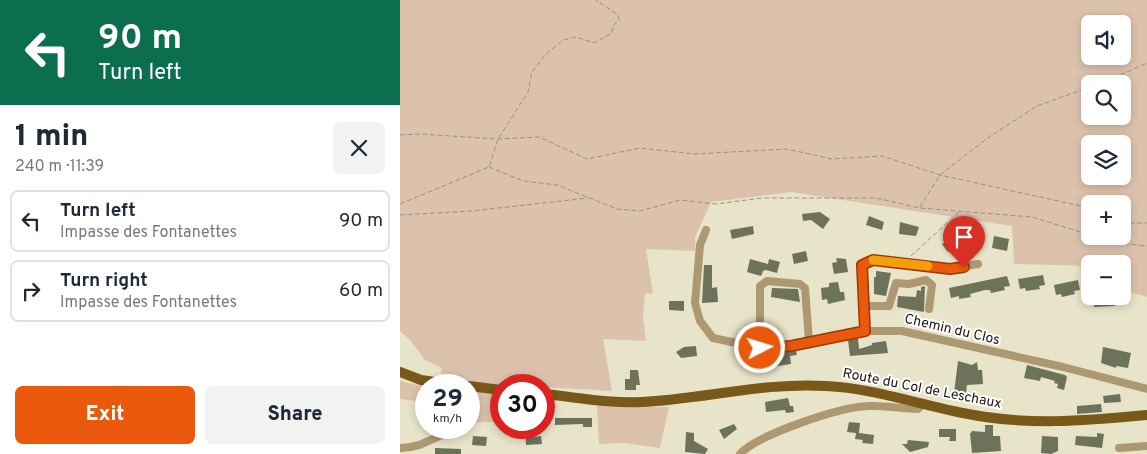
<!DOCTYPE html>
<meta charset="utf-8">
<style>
:root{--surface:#fff;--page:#f2f2f3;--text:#1f2937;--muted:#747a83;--line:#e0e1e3;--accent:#ea580c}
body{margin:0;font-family:Overpass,sans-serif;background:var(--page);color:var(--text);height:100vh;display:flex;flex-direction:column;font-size:19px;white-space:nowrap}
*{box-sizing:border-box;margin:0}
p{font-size:16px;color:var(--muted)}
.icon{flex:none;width:28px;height:28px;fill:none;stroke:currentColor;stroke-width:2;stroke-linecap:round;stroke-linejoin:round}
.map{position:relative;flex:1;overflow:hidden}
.sheet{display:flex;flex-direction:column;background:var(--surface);width:400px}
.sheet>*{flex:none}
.hud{background:#0b6e4f;color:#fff;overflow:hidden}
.buttons{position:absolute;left:681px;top:15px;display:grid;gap:10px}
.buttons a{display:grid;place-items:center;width:50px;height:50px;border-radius:8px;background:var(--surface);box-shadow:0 2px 8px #0003;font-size:25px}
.speed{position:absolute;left:15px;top:374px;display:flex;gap:10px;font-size:25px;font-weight:700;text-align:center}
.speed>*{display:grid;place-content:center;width:65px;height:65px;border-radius:50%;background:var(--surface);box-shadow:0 2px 8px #0003;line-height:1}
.speed small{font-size:12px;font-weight:400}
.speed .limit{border:8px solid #d22;background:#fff;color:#111}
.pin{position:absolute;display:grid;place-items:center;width:42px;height:42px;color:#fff;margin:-51px -21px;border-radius:50% 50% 50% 0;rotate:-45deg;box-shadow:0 0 5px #0007}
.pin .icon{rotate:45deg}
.me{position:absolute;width:55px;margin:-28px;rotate:85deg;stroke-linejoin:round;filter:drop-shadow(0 0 4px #0008)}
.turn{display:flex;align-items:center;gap:18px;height:105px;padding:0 15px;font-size:22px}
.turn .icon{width:65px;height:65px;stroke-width:2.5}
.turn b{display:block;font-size:35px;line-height:42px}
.round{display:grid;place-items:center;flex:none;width:52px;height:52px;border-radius:8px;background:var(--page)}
.overview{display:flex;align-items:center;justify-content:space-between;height:85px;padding:0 15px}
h1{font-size:30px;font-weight:800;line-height:38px}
.primary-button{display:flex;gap:10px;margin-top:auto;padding:10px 15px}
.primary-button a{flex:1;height:58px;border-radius:8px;background:var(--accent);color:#fff;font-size:20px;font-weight:800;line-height:58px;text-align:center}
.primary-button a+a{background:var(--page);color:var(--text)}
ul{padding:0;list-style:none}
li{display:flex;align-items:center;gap:15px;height:62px;margin:0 10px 8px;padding:0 5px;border:2px solid var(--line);border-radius:8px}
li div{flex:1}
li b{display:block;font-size:19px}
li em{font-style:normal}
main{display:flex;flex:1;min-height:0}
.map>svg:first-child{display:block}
.green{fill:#dcc2ac;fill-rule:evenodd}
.building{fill:#6d735b}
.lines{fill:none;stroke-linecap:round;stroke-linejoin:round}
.path{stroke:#96937f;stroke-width:1;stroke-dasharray:5 2.5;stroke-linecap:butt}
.minor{stroke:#ad9871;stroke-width:8}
.major{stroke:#78591a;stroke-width:10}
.route-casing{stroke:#983908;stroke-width:12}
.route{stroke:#ea580c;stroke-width:9}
.slow{stroke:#f59e0b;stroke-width:9}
.labels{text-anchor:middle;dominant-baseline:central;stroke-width:4;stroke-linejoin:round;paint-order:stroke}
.street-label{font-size:14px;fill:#1a180e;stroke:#fff}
</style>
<main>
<section class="sheet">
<div class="hud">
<div class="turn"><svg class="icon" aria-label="left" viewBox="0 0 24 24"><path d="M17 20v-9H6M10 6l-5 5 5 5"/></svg><div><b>90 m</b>Turn left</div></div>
</div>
<div class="overview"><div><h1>1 min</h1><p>240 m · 11:39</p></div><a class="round"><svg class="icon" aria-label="close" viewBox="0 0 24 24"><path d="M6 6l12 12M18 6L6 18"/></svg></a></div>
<ul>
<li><svg class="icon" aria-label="left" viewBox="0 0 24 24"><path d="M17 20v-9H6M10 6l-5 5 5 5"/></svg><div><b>Turn left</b><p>Impasse des Fontanettes</p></div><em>90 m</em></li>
<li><svg class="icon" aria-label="right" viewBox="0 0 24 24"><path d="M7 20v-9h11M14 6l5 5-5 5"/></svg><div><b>Turn right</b><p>Impasse des Fontanettes</p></div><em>60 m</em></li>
</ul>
<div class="primary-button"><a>Exit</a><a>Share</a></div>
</section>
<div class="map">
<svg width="747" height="454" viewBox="0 0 747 454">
<rect width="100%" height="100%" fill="#e8e4c9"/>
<path class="green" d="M 0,0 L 747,0 L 747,297 L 723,290 L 722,264 L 690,264 L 690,266 L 614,264 L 612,226 L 391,192 L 311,202 L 295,238 L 295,251 L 246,249 L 253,294 L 245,293 L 243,316 L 246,341 L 203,339 L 212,391 L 144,387 L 144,385 L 101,385 L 101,422 L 69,422 L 69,385 L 38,385 L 42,368 L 25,360 L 10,340 L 0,331 ZM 690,24 L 722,24 L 722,56 L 690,56 ZM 690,84 L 722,84 L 722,116 L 690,116 ZM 690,144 L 722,144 L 722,176 L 690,176 ZM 690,204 L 722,204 L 722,236 L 690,236 Z
M 0,381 L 26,387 L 26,402 L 0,399 Z
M 197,406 L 269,407 L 260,448 L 224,443 L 199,444 Z"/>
<path class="building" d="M 420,212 L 430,219 L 423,229 L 411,220 L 403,221 L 402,214 Z
M 469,216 L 484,222 L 482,230 L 466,225 Z
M 500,222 L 519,227 L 516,236 L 499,234 Z
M 353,226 L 354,234 L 332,239 L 330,230 Z
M 594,236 L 609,239 L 607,251 L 592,248 Z
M 563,237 L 563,245 L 555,246 L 548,252 L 542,244 L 554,238 Z
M 406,251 L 408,261 L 394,264 L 392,254 Z
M 436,258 L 446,259 L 448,272 L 434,274 L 432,263 L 437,262 Z
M 350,259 L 368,264 L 369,259 L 380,262 L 377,273 L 366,270 L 363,271 L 361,276 L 347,272 Z
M 304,265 L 312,265 L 312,288 L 317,287 L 318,302 L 302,303 Z
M 476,271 L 491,273 L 486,296 L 474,294 L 474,277 L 476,277 Z
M 643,275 L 645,285 L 639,286 L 640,289 L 626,291 L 625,288 L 620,289 L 618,279 Z
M 607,276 L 610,286 L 604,287 L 605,290 L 591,293 L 590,290 L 585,290 L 570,294 L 571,297 L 559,299 L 559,296 L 551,298 L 549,288 Z
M 678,280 L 680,290 L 674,291 L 675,294 L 662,297 L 661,294 L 656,295 L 654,285 Z
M 438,282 L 440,292 L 444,292 L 445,300 L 428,304 L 427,299 L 422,300 L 421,288 L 429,287 L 429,283 Z
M 525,286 L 524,312 L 497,307 L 498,296 L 516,297 L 517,290 L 521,291 L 521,287 Z
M 372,288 L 398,289 L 400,302 L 371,297 Z
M 695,296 L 715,296 L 715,306 L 694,307 Z
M 269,301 L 284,301 L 284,311 L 269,310 Z
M 458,338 L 459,349 L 472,345 L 472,343 L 486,341 L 488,353 L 450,356 L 448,340 Z
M 296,346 L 297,356 L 281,358 L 276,352 L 284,347 Z
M 703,347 L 731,353 L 728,368 L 716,366 L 716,368 L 701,363 Z
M 341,350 L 353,353 L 352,357 L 357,359 L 354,367 L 348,366 L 346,361 L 339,359 Z
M 396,351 L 397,355 L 390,356 L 391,364 L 372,367 L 370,353 Z
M 558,361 L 572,365 L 577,362 L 578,370 L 582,370 L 583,384 L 567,385 L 566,394 L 554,393 Z
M 627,365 L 665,375 L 667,377 L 664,390 L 657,388 L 658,384 L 654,383 L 655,381 L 641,377 L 640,381 L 624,378 Z
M 230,370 L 238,370 L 240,385 L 236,385 L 236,390 L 225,390 L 225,379 L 230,379 Z
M 720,394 L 721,402 L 704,403 L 703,396 Z
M 388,398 L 390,406 L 393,406 L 394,412 L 386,413 L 385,410 L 366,412 L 365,402 Z
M 701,404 L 702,412 L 677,414 L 677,406 Z
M 155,418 L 192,418 L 192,427 L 183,427 L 183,424 L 155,425 Z
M 449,422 L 460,423 L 459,433 L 474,435 L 473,444 L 462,443 L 463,440 L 455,439 L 456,433 L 447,432 Z
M 334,424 L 337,429 L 324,439 L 319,430 Z
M 585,425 L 593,425 L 593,436 L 600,436 L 601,451 L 572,453 L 570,434 L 572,431 L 585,432 Z
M 125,428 L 133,428 L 134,437 L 141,436 L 142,444 L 126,445 Z
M 539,429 L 556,429 L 556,441 L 549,441 L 550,437 L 539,437 Z
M 286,432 L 294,433 L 294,441 L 308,449 L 305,454 L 285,452 Z
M 697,433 L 704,434 L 702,448 L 675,445 L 676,436 L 697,437 Z
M 73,436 L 87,437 L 86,446 L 72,445 Z
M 642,436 L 658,437 L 658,451 L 651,454 L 641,453 Z
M 508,440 L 529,442 L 528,447 L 510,452 L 502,444 L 507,444 Z
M 35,448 L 61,449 L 61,454 L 35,454 Z"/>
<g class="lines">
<path class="path" d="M 700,84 L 747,63
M 0,135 L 20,134 L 98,139 L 139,137 L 187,159 L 240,148 L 294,154 L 387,149 L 432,159 L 482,156 L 540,175 L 690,208
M 89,167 L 123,181 L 157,185 L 217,209 L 240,211 L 280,200 L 316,204 L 362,198 L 476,198 L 520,208 L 632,217 L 690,235
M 0,204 L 89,167 L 98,139 L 128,92 L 132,72 L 145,55 L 163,40 L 176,37 L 194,43 L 212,33 L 213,26 L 219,20 L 218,15 L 196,0
M 520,207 L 540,175 L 589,137 L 637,106 L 690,87
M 0,215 L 72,211 L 188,198
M 722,223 L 747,223
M 695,236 L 728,244 L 747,246
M 511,256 L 559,212"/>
<path class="minor" d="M 306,230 L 300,245 L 295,303 L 300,321 L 313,338 L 360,348 L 391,346 L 465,331 L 502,331 L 663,367 L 747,389
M 463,306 L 489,306 L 496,283 L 509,284 L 526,280 L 532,285 L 529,309
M 465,331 L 462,265 L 473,260 L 550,269 L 578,264
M 360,348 L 360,286 L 367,281 L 400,284 L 405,288 L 409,341
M 0,448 C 24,449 42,430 65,428
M 719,448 L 747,446
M 340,454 C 359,434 440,407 468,406 C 484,405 501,409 518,409 L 523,404"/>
<path class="major" d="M 0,372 L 21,380 L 55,385
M 69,386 L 101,390
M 144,394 C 176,397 209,404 242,402 C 303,399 364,382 426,386 C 472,388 517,404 563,413 C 624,426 685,421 747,415"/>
</g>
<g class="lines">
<defs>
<path id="route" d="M 360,348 L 391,346 L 465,331 L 462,265 L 473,260 L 550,269 L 564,267"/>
</defs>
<use href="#route" class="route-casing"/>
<use href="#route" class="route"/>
<path class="slow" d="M 473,260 L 528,266"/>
</g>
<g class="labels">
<g class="street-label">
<text transform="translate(552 330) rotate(13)">Chemin du Clos</text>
<text transform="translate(522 389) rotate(11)">Route du Col de Leschaux</text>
</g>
</g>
</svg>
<div class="buttons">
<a><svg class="icon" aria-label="sound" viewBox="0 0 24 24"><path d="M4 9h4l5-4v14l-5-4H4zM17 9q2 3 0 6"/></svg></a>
<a><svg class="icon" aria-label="search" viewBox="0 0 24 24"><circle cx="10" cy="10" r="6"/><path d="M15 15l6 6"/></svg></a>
<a><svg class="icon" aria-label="layers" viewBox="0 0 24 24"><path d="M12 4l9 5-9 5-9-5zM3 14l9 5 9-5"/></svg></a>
<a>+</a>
<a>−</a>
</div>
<div class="speed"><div>29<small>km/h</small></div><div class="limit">30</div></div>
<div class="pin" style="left:564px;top:267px;background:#d93025"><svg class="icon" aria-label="arrive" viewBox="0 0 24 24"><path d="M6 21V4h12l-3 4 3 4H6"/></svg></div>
<svg class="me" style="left:360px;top:348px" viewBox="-20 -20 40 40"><circle r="17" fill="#ea580c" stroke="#fff" stroke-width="3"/><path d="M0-11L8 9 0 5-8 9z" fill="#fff"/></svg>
</div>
</main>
